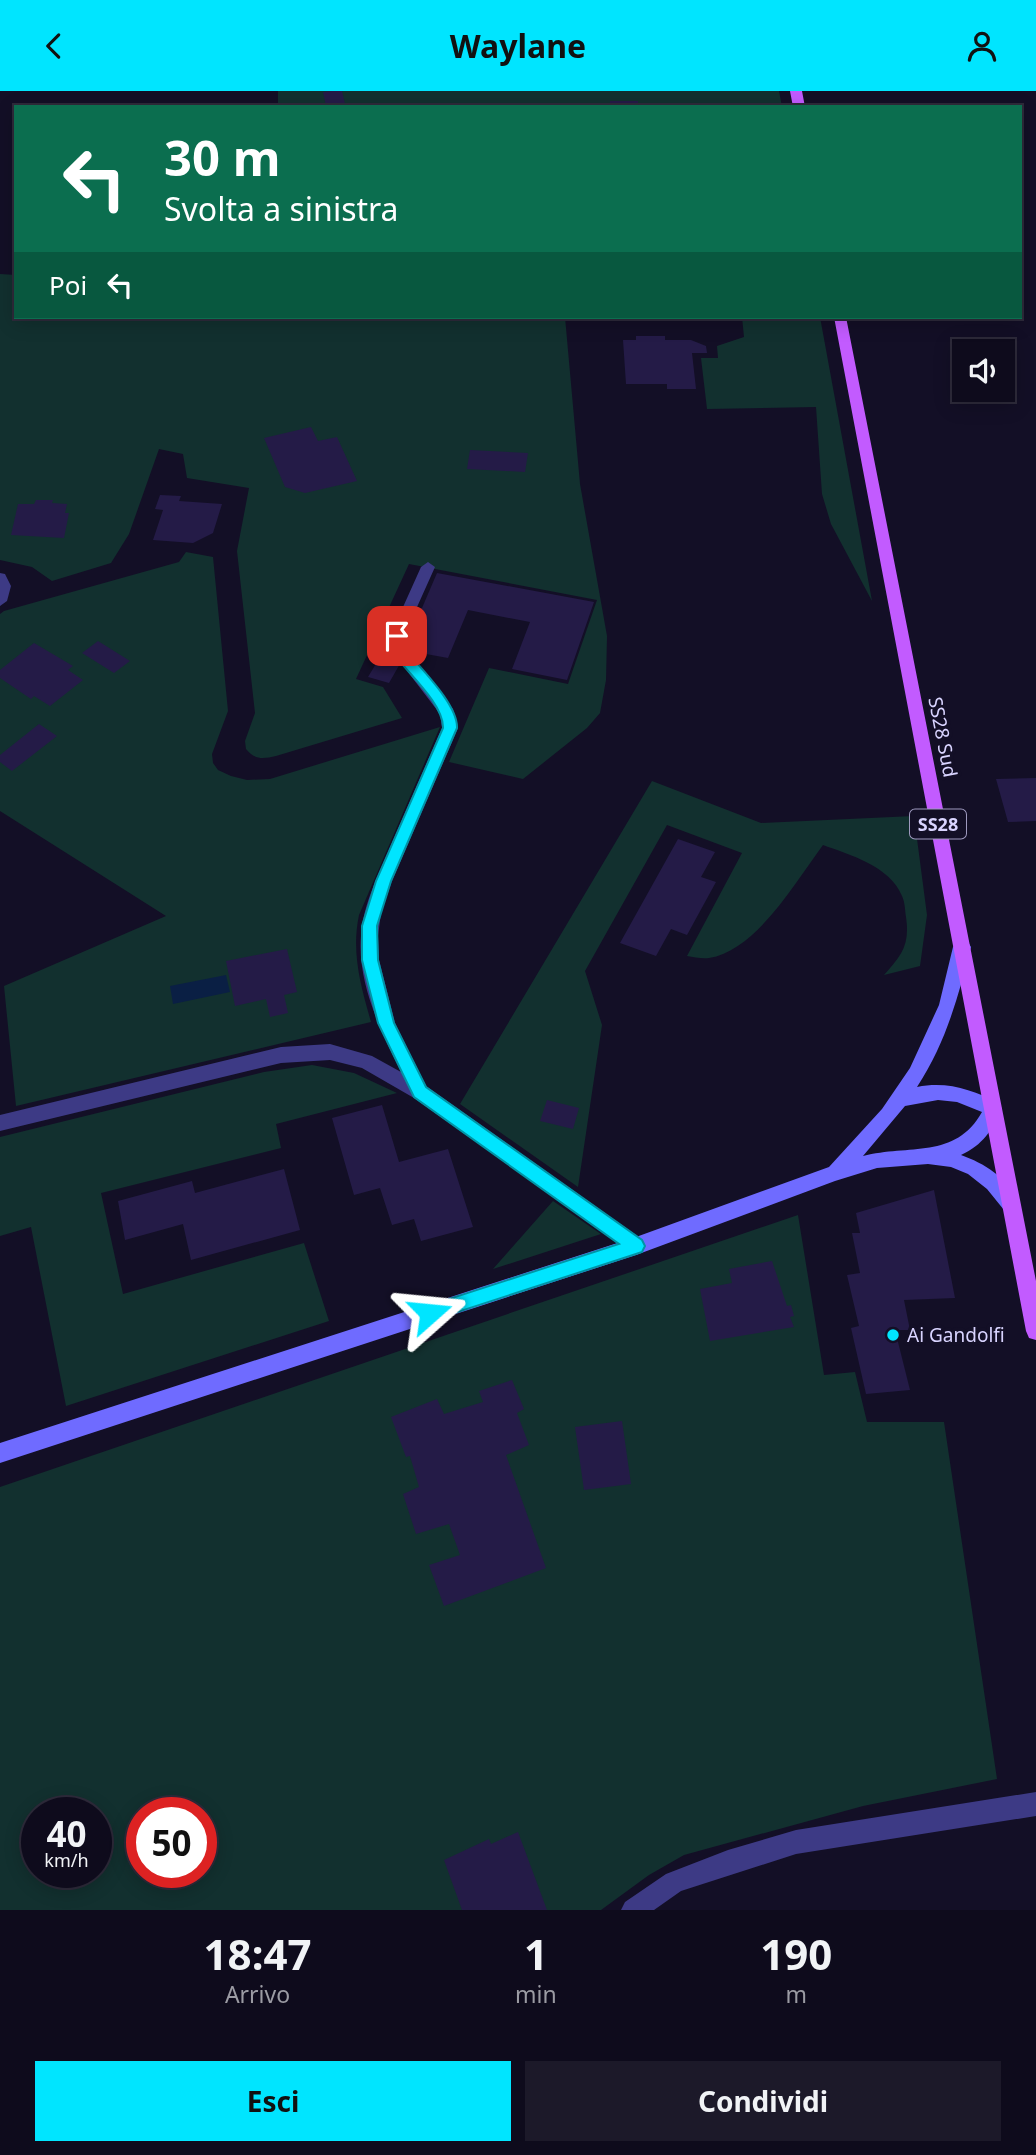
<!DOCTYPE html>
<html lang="it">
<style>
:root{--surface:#0e0b1c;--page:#1c1929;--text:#f1f3f6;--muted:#9b9ba3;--line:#2e2b3b;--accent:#00e5ff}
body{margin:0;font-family:"Noto Sans",sans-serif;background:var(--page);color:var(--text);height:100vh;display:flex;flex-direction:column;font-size:26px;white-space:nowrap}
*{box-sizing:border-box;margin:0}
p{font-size:23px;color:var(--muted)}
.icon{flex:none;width:38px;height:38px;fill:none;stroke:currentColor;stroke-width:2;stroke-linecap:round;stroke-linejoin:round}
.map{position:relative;height:1819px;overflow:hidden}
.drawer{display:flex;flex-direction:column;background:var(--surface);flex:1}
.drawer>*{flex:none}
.banner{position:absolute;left:14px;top:14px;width:1008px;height:214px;border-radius:0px;box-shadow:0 4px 18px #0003,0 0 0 2px var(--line);background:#0b6e4f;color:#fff;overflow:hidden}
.tools{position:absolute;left:952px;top:248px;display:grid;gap:14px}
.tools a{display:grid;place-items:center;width:63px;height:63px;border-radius:0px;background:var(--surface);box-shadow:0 4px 18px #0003,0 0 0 2px var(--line);font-size:35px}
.speed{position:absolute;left:21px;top:1706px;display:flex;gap:14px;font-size:35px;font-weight:700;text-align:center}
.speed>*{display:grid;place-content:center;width:91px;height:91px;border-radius:50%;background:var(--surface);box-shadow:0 4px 18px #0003,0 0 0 2px var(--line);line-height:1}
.speed small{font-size:18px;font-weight:400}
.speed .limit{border:10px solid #d22;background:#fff;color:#111}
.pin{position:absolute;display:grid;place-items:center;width:60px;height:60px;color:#fff;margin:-30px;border-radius:14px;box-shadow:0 4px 10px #0006}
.me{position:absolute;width:77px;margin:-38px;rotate:72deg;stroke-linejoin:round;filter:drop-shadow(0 0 5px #0008)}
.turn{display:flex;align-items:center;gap:24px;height:147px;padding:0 35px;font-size:32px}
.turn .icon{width:91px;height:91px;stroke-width:2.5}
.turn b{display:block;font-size:49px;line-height:60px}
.then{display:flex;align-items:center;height:66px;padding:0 35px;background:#0003;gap:14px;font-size:26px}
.eta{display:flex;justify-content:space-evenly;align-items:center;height:119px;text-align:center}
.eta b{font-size:42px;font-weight:700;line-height:49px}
.action{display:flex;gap:14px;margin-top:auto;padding:14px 35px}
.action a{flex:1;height:80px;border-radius:0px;background:var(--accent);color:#111;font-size:28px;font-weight:700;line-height:80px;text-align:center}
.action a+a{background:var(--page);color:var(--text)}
header{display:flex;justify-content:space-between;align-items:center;height:91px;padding:0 35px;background:var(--accent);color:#111;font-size:32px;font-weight:700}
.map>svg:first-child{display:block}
.green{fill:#12302f;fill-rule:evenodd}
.water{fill:#0a1f44}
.building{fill:#241b47}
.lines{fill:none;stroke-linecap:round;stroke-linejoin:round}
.street{fill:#3d3a85;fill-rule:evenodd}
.secondary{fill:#6f6bff;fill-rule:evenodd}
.primary{fill:#c25bff;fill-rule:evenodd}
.route{fill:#00e5ff;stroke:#0095a6;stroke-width:2}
.poi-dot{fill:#00e5ff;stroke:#130f26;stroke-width:2.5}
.labels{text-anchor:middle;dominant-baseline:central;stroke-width:7;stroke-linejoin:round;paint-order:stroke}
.shield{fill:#130f26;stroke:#9e99be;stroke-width:2}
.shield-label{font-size:18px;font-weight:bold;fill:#d9d4ff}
.street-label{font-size:19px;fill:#d9d4ff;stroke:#130f26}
.poi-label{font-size:19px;fill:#d9d4ff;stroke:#130f26;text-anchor:start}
</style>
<header><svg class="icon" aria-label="back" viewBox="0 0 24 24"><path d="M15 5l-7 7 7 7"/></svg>Waylane<svg class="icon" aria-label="person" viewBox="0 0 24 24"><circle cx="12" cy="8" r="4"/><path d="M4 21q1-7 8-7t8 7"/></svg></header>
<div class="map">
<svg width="1036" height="1819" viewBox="0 0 1036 1819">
<rect width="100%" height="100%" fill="#130f26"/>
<path class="green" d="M 278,0 L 779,0 L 782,16 L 278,16 Z
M 0,183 L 16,184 L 16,226 L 565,226 L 580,393 L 607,545 L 606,589 L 600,622 L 587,637 L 523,688 L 449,671 L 489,577 L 568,593 L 597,509 L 409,473 L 356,588 L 383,596 L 402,627 L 276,665 C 263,668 255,669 246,658 L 245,650 L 255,622 L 237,460 L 249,397 L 187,387 L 183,363 L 159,358 L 129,443 L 111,472 L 52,490 L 32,476 L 0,469 Z
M 742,226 L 820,226 L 872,510 L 831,433 L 822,403 L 816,316 L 707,318 L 701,267 L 718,267 L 717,255 L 744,246 Z
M 186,461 L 213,466 L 228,620 L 212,663 L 213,672 L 218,679 L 231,685 L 247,689 L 270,688 L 440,636 L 359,824 C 351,862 361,895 371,931 L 16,1015 L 4,895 L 166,825 L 0,720 L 0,523 L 4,520 L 179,471 Z
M 652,690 L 761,732 L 914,725 L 927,824 L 920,875 L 884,884 C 902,864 910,854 906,826 C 905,820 905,811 902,805 C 890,775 850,764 823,754 C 796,790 757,859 709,867 C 702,868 694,866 687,865 L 742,762 L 667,734 L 585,880 L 602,934 L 578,1096 L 460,1013 Z
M 312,974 L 354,982 L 397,1002 L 276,1033 L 281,1057 L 101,1102 L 123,1203 L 304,1152 L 329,1230 L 66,1315 L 31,1136 L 0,1145 L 0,1046 L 264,981 Z
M 553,1110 L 601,1143 L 493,1178 Z
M 798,1124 L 824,1284 L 855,1281 L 867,1331 L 944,1331 L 997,1688 L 863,1715 L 684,1764 L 649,1784 L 601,1819 L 0,1819 L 0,1396 ZM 37,1722 L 96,1722 L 96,1782 L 37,1782 ZM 142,1722 L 201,1722 L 201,1782 L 142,1782 Z"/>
<path class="water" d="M 226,884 L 230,901 L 173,913 L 170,895 Z"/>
<path class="building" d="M 331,0 L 342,0 L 345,13 L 326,15 L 323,1 Z
M 610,10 L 638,10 L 638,16 L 610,16 Z
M 636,245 L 665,245 L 665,249 L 691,249 L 706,255 L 707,262 L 692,262 L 696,298 L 667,298 L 667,293 L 626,293 L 623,249 L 636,249 Z
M 311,336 L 318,350 L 337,346 L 357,390 L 305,402 L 285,396 L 264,347 Z
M 470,359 L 528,362 L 525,381 L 467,378 Z
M 160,404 L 181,405 L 179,410 L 222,413 L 213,442 L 193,452 L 153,449 L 163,419 L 155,418 Z
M 36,409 L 53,409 L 52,412 L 67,413 L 65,422 L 69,422 L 64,447 L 11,444 L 18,413 L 34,413 Z
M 437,482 L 594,511 L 567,589 L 512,578 L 530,531 L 468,519 L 448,567 L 404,559 Z
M 98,550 L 130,570 L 114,582 L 82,562 Z
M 34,552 L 73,575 L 68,579 L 83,589 L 50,615 L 34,605 L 31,608 L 0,587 L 0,579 Z
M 380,566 L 401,571 L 389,592 L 368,586 Z
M 39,633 L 57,645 L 12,680 L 0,671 L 0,664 Z
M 1036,687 L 1036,730 L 1008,731 L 996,688 Z
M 678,748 L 715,761 L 701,786 L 716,791 L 687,844 L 671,838 L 656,865 L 620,852 Z
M 287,858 L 297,901 L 284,904 L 288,922 L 270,926 L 266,908 L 235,915 L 226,870 Z
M 547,1009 L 579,1017 L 573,1038 L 540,1030 Z
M 382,1014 L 399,1071 L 448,1058 L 473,1136 L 421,1150 L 414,1128 L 392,1134 L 380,1097 L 354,1104 L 332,1027 Z
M 284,1078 L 300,1139 L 191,1169 L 183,1133 L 125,1149 L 118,1110 L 192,1090 L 195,1102 Z
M 934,1099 L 955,1207 L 904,1209 L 910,1239 L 895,1239 L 910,1299 L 866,1303 L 851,1237 L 859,1235 L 847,1184 L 860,1182 L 852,1142 L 860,1142 L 856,1122 Z
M 772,1170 L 787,1215 L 791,1214 L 794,1225 L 790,1226 L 794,1236 L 710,1250 L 700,1198 L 732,1192 L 729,1178 Z
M 512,1289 L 524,1318 L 517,1322 L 529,1354 L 506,1364 L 546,1477 L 444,1515 L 429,1474 L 460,1464 L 449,1433 L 416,1443 L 403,1403 L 419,1396 L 410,1365 L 406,1366 L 391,1326 L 437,1308 L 444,1323 L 483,1311 L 479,1300 Z
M 622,1330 L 631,1393 L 584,1399 L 575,1336 Z
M 518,1741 L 547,1819 L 462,1819 L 444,1769 L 489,1748 L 491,1753 Z"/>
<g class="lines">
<path class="street" d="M 428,471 L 435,476 L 404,545 L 404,554 L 453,618 L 458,637 L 392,790 L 381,822 L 378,845 L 379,869 L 395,932 L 426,995 L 643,1149 L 646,1155 L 643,1161 L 636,1164 L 414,1007 L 362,977 L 330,969 L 281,972 L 0,1040 L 0,1024 L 281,956 L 330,953 L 372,965 L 401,981 C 381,940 357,892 361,845 C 363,813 379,783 391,754 C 408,715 425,676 442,637 L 440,623 L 388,555 L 390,545 L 421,476 Z
M 0,482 L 5,483 L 11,495 L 7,510 L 0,515 Z
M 1036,1701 L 1036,1725 L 796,1763 L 681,1800 L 654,1819 L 621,1819 L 625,1811 L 666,1783 L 728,1759 L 796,1739 Z"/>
<path class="secondary" d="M 962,849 L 968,851 L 971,856 C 958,906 946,952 917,996 C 948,990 972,999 999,1012 L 1002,1018 C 992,1039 983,1054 961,1064 C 986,1073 1009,1088 1020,1113 L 1018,1119 L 1011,1121 L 1004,1119 L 987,1098 L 968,1083 L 951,1076 L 928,1073 L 877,1077 L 835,1090 L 636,1164 L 0,1372 L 0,1352 L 636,1146 L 829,1076 L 882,1018 L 910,977 L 939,914 L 953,856 L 956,851 ZM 938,1009 L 957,1011 L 982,1021 C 955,1069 909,1053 863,1065 L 905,1015 Z"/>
<path class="primary" d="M 790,0 L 802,0 L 805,16 L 793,16 Z
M 834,226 L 846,226 L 1036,1190 L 1036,1249 L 1029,1247 L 1026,1240 Z"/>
</g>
<path class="route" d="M 397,540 L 404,545 L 404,557 C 419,576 458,613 457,637 L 391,790 L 377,835 L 378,869 L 394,932 L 426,996 L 642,1149 L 645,1155 L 642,1161 L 636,1163 L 430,1230 L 424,1228 L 421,1222 L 424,1216 L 619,1153 L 414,1006 L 378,932 L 362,869 L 362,835 L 376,790 L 443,637 C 444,612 404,579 390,558 L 391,545 Z"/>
<circle class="poi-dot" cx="893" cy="1244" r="7"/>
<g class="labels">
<rect class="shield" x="910" y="718.5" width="56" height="29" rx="5"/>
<g class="shield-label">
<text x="938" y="733">SS28</text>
</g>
<g class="street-label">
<text transform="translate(943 646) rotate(79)">SS28 Sud</text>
</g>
<g class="poi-label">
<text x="907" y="1244">Ai Gandolfi</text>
</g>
</g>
</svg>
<div class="tools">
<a><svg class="icon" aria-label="sound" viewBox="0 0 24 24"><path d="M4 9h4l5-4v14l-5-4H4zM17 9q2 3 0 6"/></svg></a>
</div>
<div class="speed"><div>40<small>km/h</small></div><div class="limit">50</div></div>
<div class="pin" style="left:397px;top:545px;background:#d93025"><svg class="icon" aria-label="arrive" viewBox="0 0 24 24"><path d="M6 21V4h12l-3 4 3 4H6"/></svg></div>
<svg class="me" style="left:430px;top:1222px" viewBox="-20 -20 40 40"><path d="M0-17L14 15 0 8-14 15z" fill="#00e5ff" stroke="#fff" stroke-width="4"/></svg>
<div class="banner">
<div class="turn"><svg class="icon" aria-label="left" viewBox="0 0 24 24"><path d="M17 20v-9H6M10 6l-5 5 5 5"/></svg><div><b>30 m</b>Svolta a sinistra</div></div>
<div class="then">Poi<svg class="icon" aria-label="left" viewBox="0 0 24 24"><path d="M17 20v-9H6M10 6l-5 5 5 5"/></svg></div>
</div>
</div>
<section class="drawer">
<div class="eta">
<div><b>18:47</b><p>Arrivo</p></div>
<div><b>1</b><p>min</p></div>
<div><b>190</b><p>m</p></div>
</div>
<div class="action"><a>Esci</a><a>Condividi</a></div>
</section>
